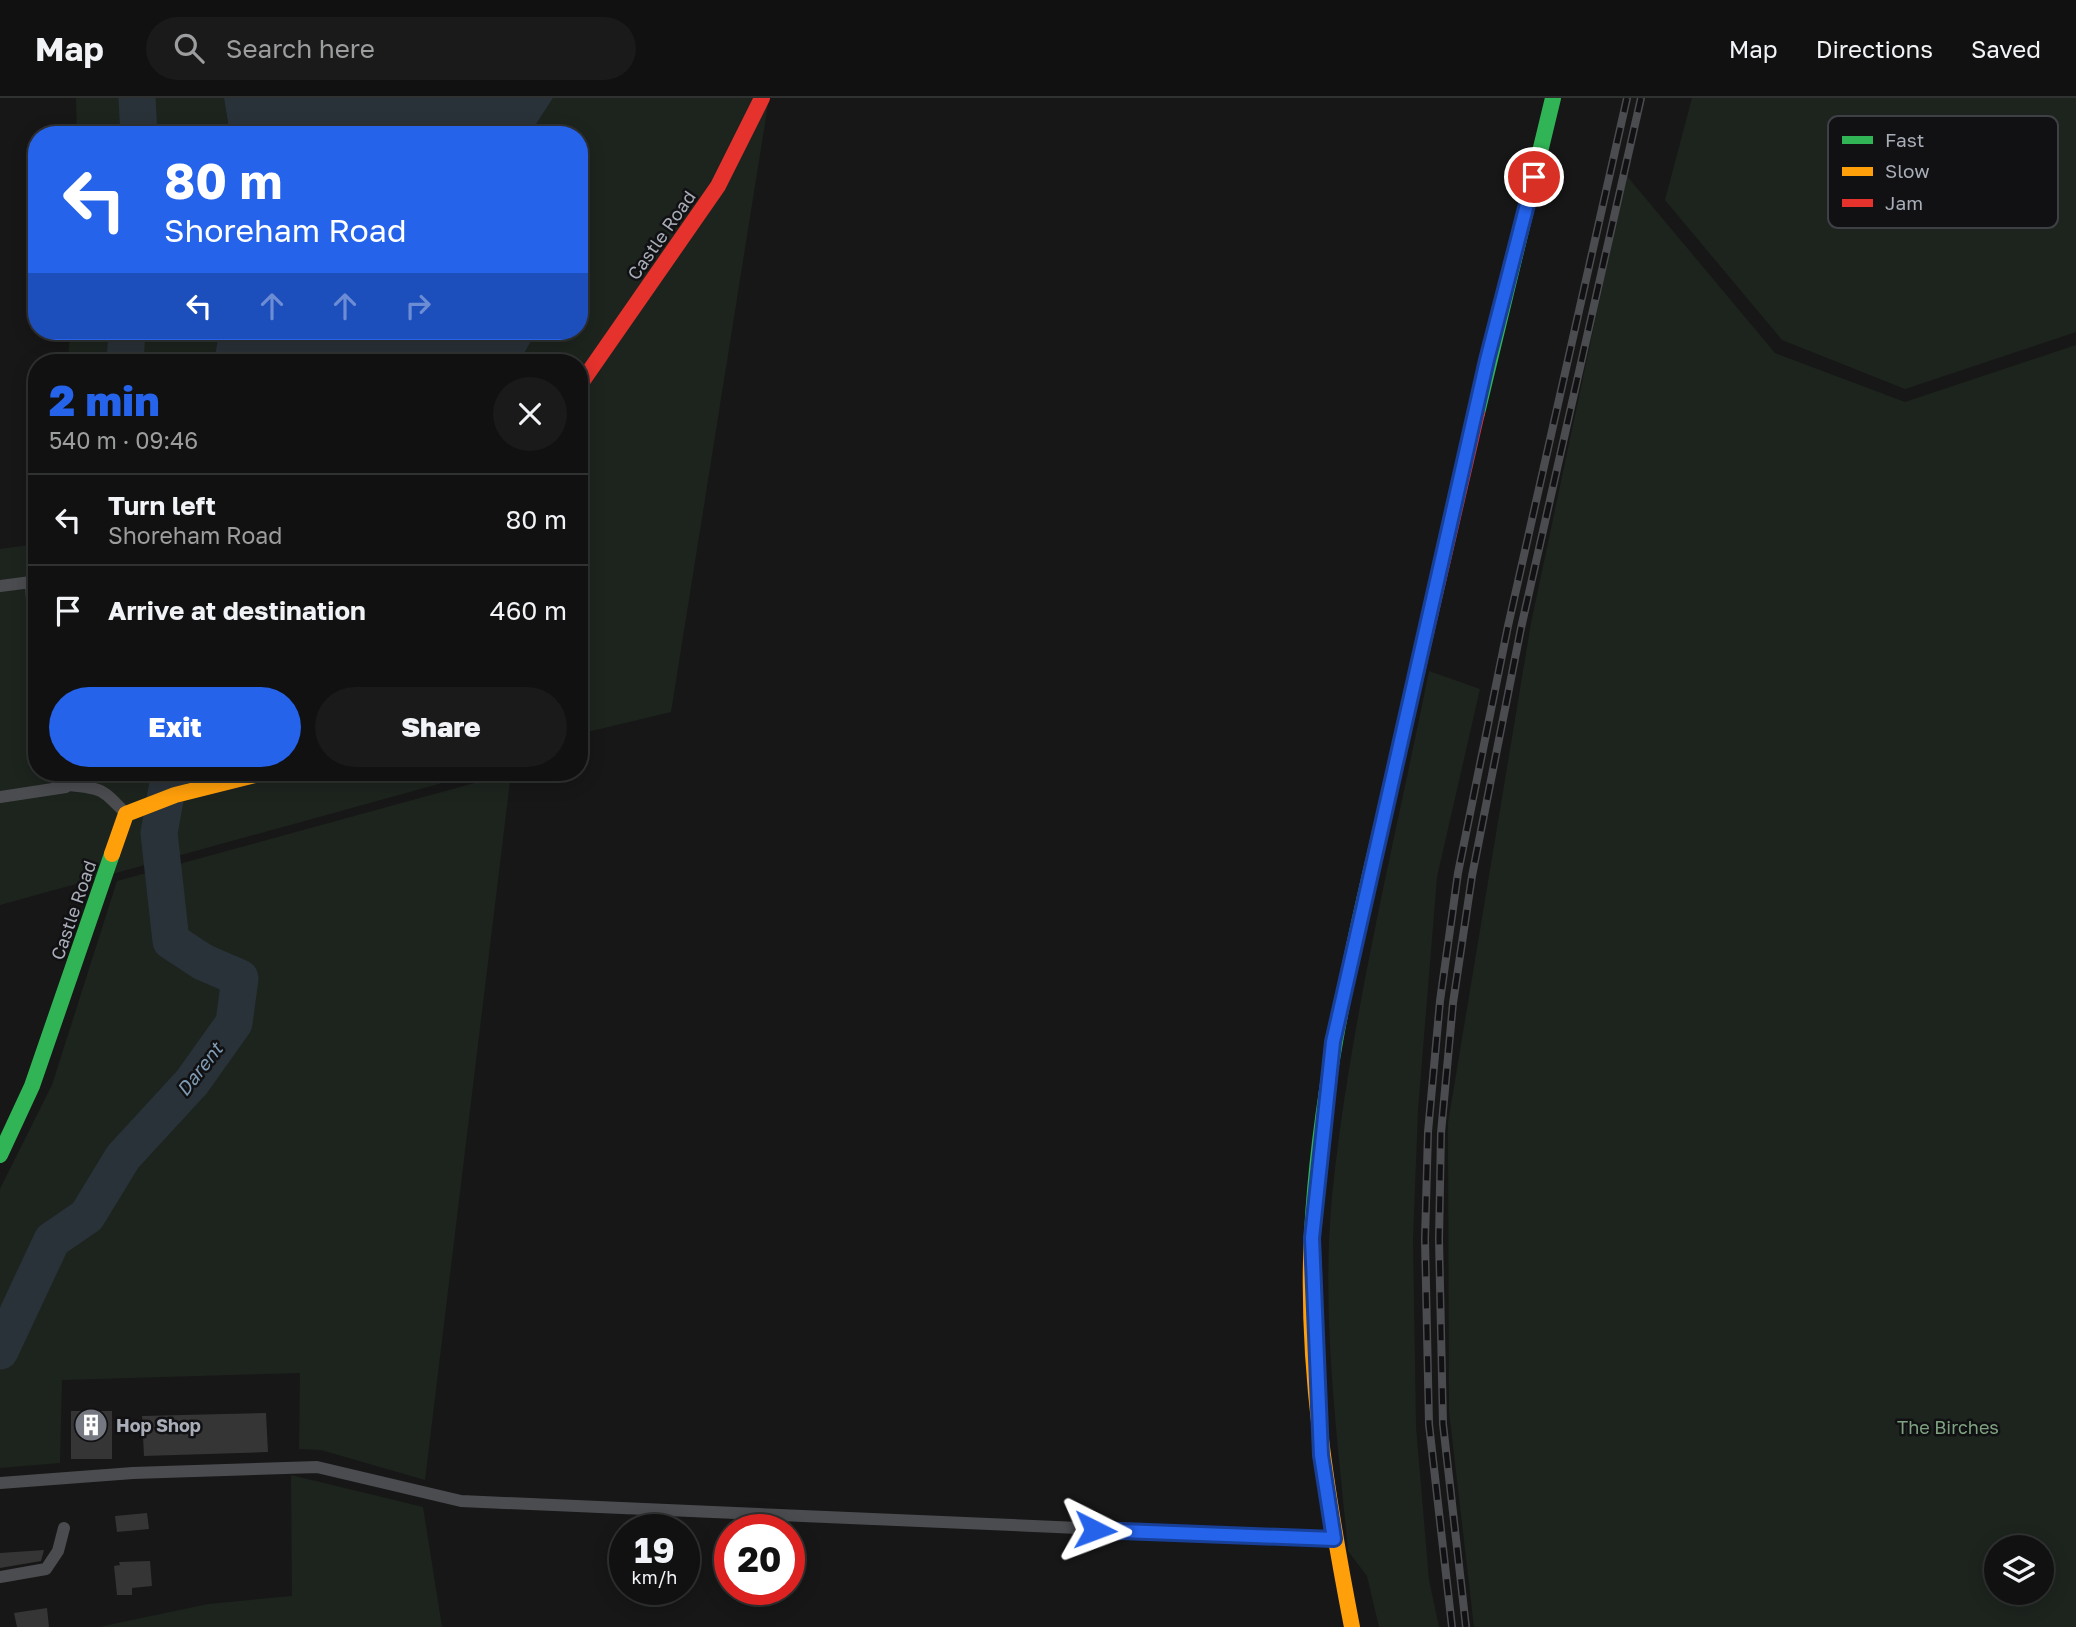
<!DOCTYPE html>
<meta charset="utf-8">
<style>
:root{--surface:#111;--page:#1a1a1a;--text:#f1f3f6;--muted:#9c9d9f;--line:#303131;--accent:#2563eb}
body{margin:0;font-family:"Golos Text",sans-serif;background:var(--page);color:var(--text);height:100vh;display:flex;flex-direction:column;font-size:26px;white-space:nowrap}
*{box-sizing:border-box;margin:0}
p{font-size:23px;color:var(--muted)}
.icon{flex:none;width:38px;height:38px;fill:none;stroke:currentColor;stroke-width:2;stroke-linecap:round;stroke-linejoin:round}
.map{position:relative;flex:1;overflow:hidden}
.drawer{position:absolute;left:28px;top:256px;width:560px;height:427px;display:flex;flex-direction:column;background:var(--surface);border-radius:28px;box-shadow:0 4px 18px #0003,0 0 0 2px var(--line)}
.drawer>*{flex:none}
.guide{position:absolute;left:28px;top:28px;width:560px;height:214px;border-radius:28px;box-shadow:0 4px 18px #0003,0 0 0 2px var(--line);background:#2563eb;color:#fff;overflow:hidden}
.tools{position:absolute;left:1984px;top:1437px;display:grid;gap:14px}
.tools a{display:grid;place-items:center;width:70px;height:70px;border-radius:50%;background:var(--surface);box-shadow:0 4px 18px #0003,0 0 0 2px var(--line);font-size:35px}
.speed{position:absolute;left:609px;top:1416px;display:flex;gap:14px;font-size:35px;font-weight:700;text-align:center}
.speed>*{display:grid;place-content:center;width:91px;height:91px;border-radius:50%;background:var(--surface);box-shadow:0 4px 18px #0003,0 0 0 2px var(--line);line-height:1}
.speed small{font-size:18px;font-weight:400}
.speed .limit{border:10px solid #d22;background:#fff;color:#111}
.pin{position:absolute;display:grid;place-items:center;width:60px;height:60px;color:#fff;margin:-30px;border:4px solid #fff;border-radius:50%;box-shadow:0 2px 7px #0007}
.me{position:absolute;width:77px;margin:-38px;rotate:93deg;stroke-linejoin:round;filter:drop-shadow(0 0 5px #0008)}
.turn{display:flex;align-items:center;gap:24px;height:147px;padding:0 21px;font-size:32px}
.turn .icon{width:91px;height:91px;stroke-width:2.5}
.turn b{display:block;font-size:49px;line-height:60px}
.lanes{display:flex;align-items:center;height:66px;padding:0 21px;background:#0003;justify-content:center;gap:35px;direction:ltr}
.lanes .off{opacity:.35}
.round{display:grid;place-items:center;flex:none;width:74px;height:74px;border-radius:37px;background:var(--page)}
.headline{display:flex;align-items:center;justify-content:space-between;height:119px;padding:0 21px}
h1{font-size:42px;font-weight:800;line-height:52px;color:var(--accent)}
.cta{display:flex;gap:14px;margin-top:auto;padding:14px 21px}
.cta a{flex:1;height:80px;border-radius:42px;background:var(--accent);color:#fff;font-size:28px;font-weight:800;line-height:80px;text-align:center}
.cta a+a{background:var(--page);color:var(--text)}
ul{padding:0;list-style:none}
li{display:flex;align-items:center;gap:21px;height:91px;padding:0 21px;border-top:2px solid var(--line)}
li div{flex:1}
li b{display:block;font-size:26px}
li em{font-style:normal}
header{display:flex;align-items:center;gap:42px;box-sizing:border-box;height:98px;padding:0 35px;background:var(--surface);border-bottom:2px solid var(--line)}
header strong{font-size:33px}
nav{display:flex;gap:38px;margin-inline-start:auto;font-size:24px}
.search{width:490px;height:63px;background:var(--page);display:flex;align-items:center;gap:18px;box-sizing:border-box;padding:0 24px;border-radius:38px;color:var(--muted);font-size:26px}
.map>svg:first-child{display:block}
.green{fill:#1d241e;fill-rule:evenodd}
.water{fill:#2a3239}
.lines{fill:none;stroke-linecap:round;stroke-linejoin:round}
.river{stroke:#2a3239;stroke-width:37}
.building{fill:#353536}
.lane{stroke:#4b4c50;stroke-width:12}
.fast{stroke:#30b455;stroke-width:16}
.slow{stroke:#ff9f0a;stroke-width:16}
.jam{stroke:#e5322d;stroke-width:16}
.rail-casing{stroke:#4b4c4f;stroke-width:8}
.rail{stroke:#111113;stroke-width:5;stroke-dasharray:16;stroke-linecap:butt}
.route-casing{stroke:#184099;stroke-width:18}
.route{stroke:#2563eb;stroke-width:12}
.labels{text-anchor:middle;dominant-baseline:central;stroke-width:5;stroke-linejoin:round;paint-order:stroke}
.street-label{font-size:18px;fill:#a8adb8;stroke:#111113}
.poi-label{font-size:18px;font-weight:bold;fill:#a8adb8;stroke:#111113;text-anchor:start}
.park-label{font-size:18px;fill:#7fa381;stroke:#111113}
.water-label{font-size:19px;font-style:italic;fill:#7f9bb3;stroke:#111113}
.key{fill:#111113;stroke:#3e4045;stroke-width:2}
.key-label{font-size:19px;fill:#a8adb8}
</style>
<header>
<strong>Map</strong>
<div class="search"><svg class="icon" aria-label="search" viewBox="0 0 24 24"><circle cx="10" cy="10" r="6"/><path d="M15 15l6 6"/></svg>Search here</div>
<nav><a>Map</a><a>Directions</a><a>Saved</a></nav>
</header>
<div class="map">
<svg width="2076" height="1529" viewBox="0 0 2076 1529">
<rect width="100%" height="100%" fill="#171717"/>
<path class="green" d="M 76,0 L 224,0 L 230,37 L 77,37 Z
M 553,0 L 769,0 L 671,614 L 579,636 L 579,264 L 519,264 L 537,233 L 579,233 L 579,37 L 529,37 Z
M 1692,0 L 2076,0 L 2076,234 L 1905,291 L 1782,242 L 1665,102 Z
M 1626,77 L 1775,255 L 1905,304 L 2076,247 L 2076,1529 L 1474,1529 L 1449,1313 L 1448,1025 L 1531,525 ZM 1997,1449 L 2042,1449 L 2042,1494 L 1997,1494 Z
M 70,233 L 219,233 L 214,264 L 68,264 Z
M 37,446 L 37,674 L 482,674 L 0,807 L 0,451 Z
M 1429,573 L 1480,591 L 1437,779 L 1418,1012 L 1413,1141 L 1416,1329 L 1429,1482 L 1439,1529 L 1379,1529 L 1367,1478 L 1348,1453 C 1337,1336 1321,1217 1332,1099 C 1350,922 1394,747 1429,573 Z
M 511,675 L 425,1382 L 321,1352 L 299,1351 L 300,1275 L 62,1282 L 60,1365 L 0,1370 L 0,1091 L 52,987 L 117,783 Z
M 291,1377 L 423,1409 L 442,1529 L 99,1529 L 208,1506 L 292,1498 Z"/>
<path class="water" d="M 224,0 L 553,0 L 529,37 L 230,37 Z
M 219,233 L 537,233 L 519,264 L 214,264 Z"/>
<g class="lines">
<path class="river" d="M 137,0 L 139,37
M 125,264 L 127,233
M 0,1253 L 52,1142 L 87,1118 L 123,1059 L 192,984 L 234,925 L 240,880 L 203,864 L 171,843 L 159,735 L 170,674"/>
</g>
<path class="building" d="M 71,1313 L 112,1313 L 112,1361 L 71,1361 Z
M 266,1315 L 268,1354 L 144,1358 L 142,1318 Z
M 147,1415 L 149,1431 L 117,1434 L 115,1418 Z
M 44,1452 L 41,1463 L 0,1470 L 0,1455 Z
M 150,1463 L 152,1488 L 132,1490 L 132,1497 L 117,1497 L 114,1468 L 120,1467 L 119,1464 Z
M 47,1510 L 49,1529 L 17,1529 L 14,1515 Z"/>
<g class="lines">
<path class="lane" d="M 0,488 L 31,484 L 37,593
M 48,674 C 74,695 68,683 95,691 C 108,694 116,707 126,715
M 0,699 L 66,689
M 0,1385 L 133,1375 L 317,1369 L 461,1403 L 1331,1441
M 0,1479 L 46,1471 L 58,1453 L 64,1430"/>
<path class="fast" d="M 1477,315 L 1553,0
M 0,1057 L 32,988 L 112,756
M 1312,1135 C 1319,1004 1346,878 1376,751"/>
<path class="slow" d="M 112,756 L 126,716 L 175,697 L 267,674
M 1312,1135 C 1305,1267 1327,1400 1352,1529"/>
<path class="jam" d="M 579,288 L 718,88 L 762,0
M 1376,751 L 1477,315"/>
<defs>
<path id="rail" d="M 1452,1529 L 1429,1326 L 1425,1141 L 1428,1034 L 1440,903 L 1458,775 L 1508,528 L 1627,0
M 1466,1529 L 1443,1326 L 1439,1141 L 1441,1035 L 1453,905 L 1472,778 L 1521,530 L 1641,0"/>
</defs>
<use href="#rail" class="rail-casing"/>
<use href="#rail" class="rail"/>
</g>
<g class="lines">
<defs>
<path id="route" d="M 1095,1432 L 1334,1441 L 1321,1357 L 1312,1140 L 1333,944 L 1487,262 L 1534,79"/>
</defs>
<use href="#route" class="route-casing"/>
<use href="#route" class="route"/>
</g>
<defs>
<symbol id="building-disc" viewBox="-11 -11 22 22"><circle r="9.5" fill="#757880" stroke="#111113"/><path d="M-4-6H4V6H1V3H-1V6H-4ZM-2.5-4.3h1.7v1.8h-1.7ZM.8-4.3h1.7v1.8H.8ZM-2.5-1h1.7V.8h-1.7ZM.8-1h1.7V.8H.8Z" fill="#fff"/></symbol>
</defs>
<g fill-rule="evenodd">
<use href="#building-disc" x="72" y="1308" width="38" height="38"/>
</g>
<g class="labels">
<g class="street-label">
<text transform="translate(661 137) rotate(-55)">Castle Road</text>
<text transform="translate(73 812) rotate(-71)">Castle Road</text>
</g>
<g class="poi-label">
<text x="116" y="1327">Hop Shop</text>
</g>
<g class="park-label">
<text x="1948" y="1329">The Birches</text>
</g>
<g class="water-label">
<text transform="translate(199 971) rotate(-52)">Darent</text>
</g>
</g>
<rect x="1828" y="18" width="230" height="112" rx="10" class="key"/>
<rect x="1842" y="38" width="31" height="8" fill="#30b455"/>
<rect x="1842" y="69" width="31" height="9" fill="#ff9f0a"/>
<rect x="1842" y="101" width="31" height="8" fill="#e5322d"/>
<g class="key-label">
<text x="1885" y="49">Fast</text>
<text x="1885" y="80">Slow</text>
<text x="1885" y="112">Jam</text>
</g>
</svg>
<div class="tools">
<a><svg class="icon" aria-label="layers" viewBox="0 0 24 24"><path d="M12 4l9 5-9 5-9-5zM3 14l9 5 9-5"/></svg></a>
</div>
<div class="speed"><div>19<small>km/h</small></div><div class="limit">20</div></div>
<div class="pin" style="left:1534px;top:79px;background:#d93025"><svg class="icon" aria-label="arrive" viewBox="0 0 24 24"><path d="M6 21V4h12l-3 4 3 4H6"/></svg></div>
<svg class="me" style="left:1095px;top:1432px" viewBox="-20 -20 40 40"><path d="M0-17L14 15 0 8-14 15z" fill="#2563eb" stroke="#fff" stroke-width="4"/></svg>
<div class="guide">
<div class="turn"><svg class="icon" aria-label="left" viewBox="0 0 24 24"><path d="M17 20v-9H6M10 6l-5 5 5 5"/></svg><div><b>80 m</b>Shoreham Road</div></div>
<div class="lanes"><svg class="icon" aria-label="left" viewBox="0 0 24 24"><path d="M17 20v-9H6M10 6l-5 5 5 5"/></svg><svg class="icon off" aria-label="ahead" viewBox="0 0 24 24"><path d="M12 20V5M6 11l6-6 6 6"/></svg><svg class="icon off" aria-label="ahead" viewBox="0 0 24 24"><path d="M12 20V5M6 11l6-6 6 6"/></svg><svg class="icon off" aria-label="right" viewBox="0 0 24 24"><path d="M7 20v-9h11M14 6l5 5-5 5"/></svg></div>
</div>
<section class="drawer">
<div class="headline"><div><h1>2 min</h1><p>540 m · 09:46</p></div><a class="round"><svg class="icon" aria-label="close" viewBox="0 0 24 24"><path d="M6 6l12 12M18 6L6 18"/></svg></a></div>
<ul>
<li><svg class="icon" aria-label="left" viewBox="0 0 24 24"><path d="M17 20v-9H6M10 6l-5 5 5 5"/></svg><div><b>Turn left</b><p>Shoreham Road</p></div><em>80 m</em></li>
<li><svg class="icon" aria-label="arrive" viewBox="0 0 24 24"><path d="M6 21V4h12l-3 4 3 4H6"/></svg><div><b>Arrive at destination</b></div><em>460 m</em></li>
</ul>
<div class="cta"><a>Exit</a><a>Share</a></div>
</section>
</div>
